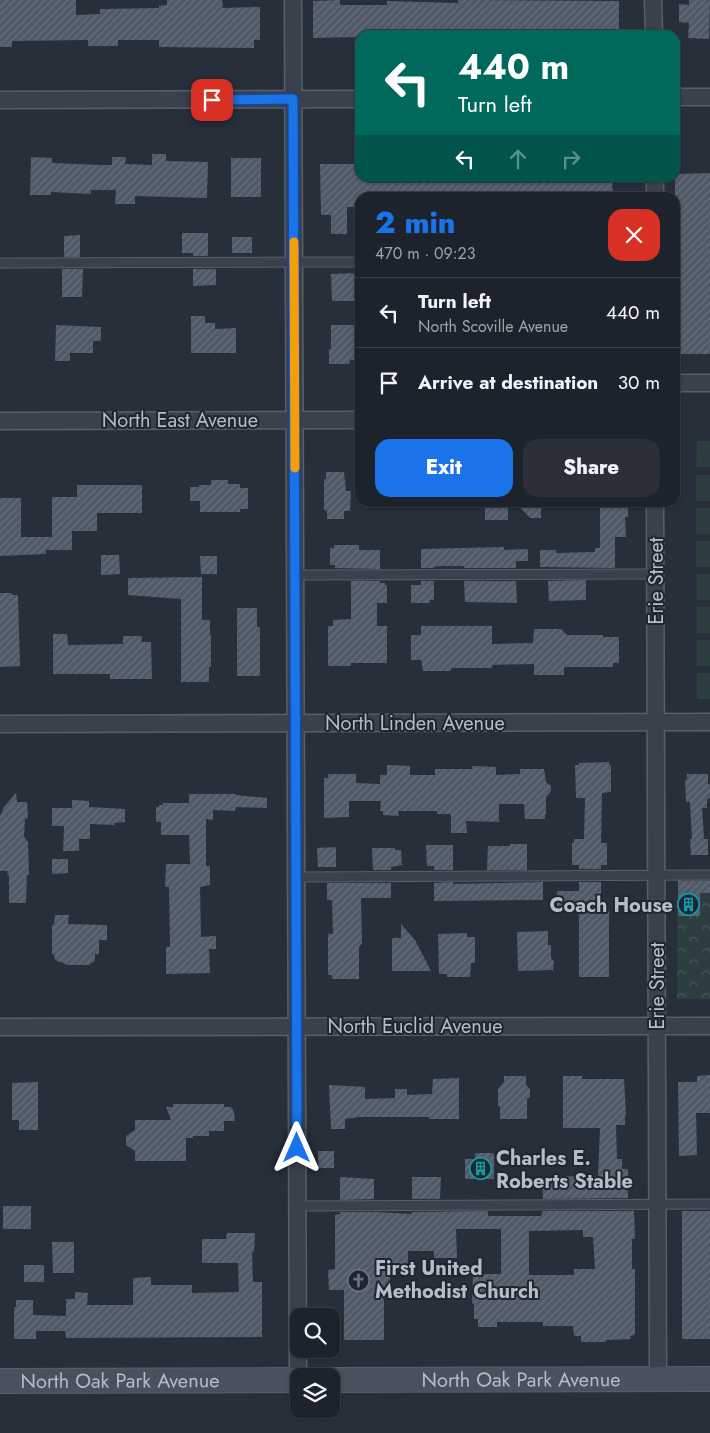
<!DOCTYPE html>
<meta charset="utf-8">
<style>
:root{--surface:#1d232c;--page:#2a2f38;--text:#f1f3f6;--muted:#a0a4a9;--line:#3b4048;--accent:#1a73e8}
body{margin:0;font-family:Jost,sans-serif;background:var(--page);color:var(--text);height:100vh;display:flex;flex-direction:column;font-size:19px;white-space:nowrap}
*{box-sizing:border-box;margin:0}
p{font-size:16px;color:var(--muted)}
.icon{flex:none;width:28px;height:28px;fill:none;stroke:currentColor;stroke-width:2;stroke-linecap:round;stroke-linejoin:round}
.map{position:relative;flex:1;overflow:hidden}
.side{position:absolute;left:355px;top:192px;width:325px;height:315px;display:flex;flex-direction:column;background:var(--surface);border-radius:15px;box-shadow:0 1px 4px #0004,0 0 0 1px var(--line)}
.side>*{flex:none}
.top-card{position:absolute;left:355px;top:30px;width:325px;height:152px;border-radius:15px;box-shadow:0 1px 4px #0004,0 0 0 1px var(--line);background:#00695c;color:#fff;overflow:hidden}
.buttons{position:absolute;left:290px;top:1308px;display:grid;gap:10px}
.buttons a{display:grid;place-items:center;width:50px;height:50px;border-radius:10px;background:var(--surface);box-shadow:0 1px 4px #0004,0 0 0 1px var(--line);font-size:25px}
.pin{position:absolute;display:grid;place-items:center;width:42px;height:42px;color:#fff;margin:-21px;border-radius:10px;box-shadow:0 2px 8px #0006}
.me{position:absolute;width:55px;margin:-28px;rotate:0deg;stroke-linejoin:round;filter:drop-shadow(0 0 4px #0008)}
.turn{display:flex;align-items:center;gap:18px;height:105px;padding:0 20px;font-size:22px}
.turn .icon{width:65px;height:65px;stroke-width:2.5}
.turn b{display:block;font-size:35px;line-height:42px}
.lanes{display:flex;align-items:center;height:48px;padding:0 20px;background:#0003;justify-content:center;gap:25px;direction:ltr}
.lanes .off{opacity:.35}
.round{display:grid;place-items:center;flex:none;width:52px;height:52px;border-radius:15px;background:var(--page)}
.summary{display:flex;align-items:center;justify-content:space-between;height:85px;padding:0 20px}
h1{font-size:30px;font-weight:800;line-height:38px;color:var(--accent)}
.action{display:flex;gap:10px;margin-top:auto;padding:10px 20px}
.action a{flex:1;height:58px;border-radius:15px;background:var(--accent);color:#fff;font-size:20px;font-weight:800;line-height:58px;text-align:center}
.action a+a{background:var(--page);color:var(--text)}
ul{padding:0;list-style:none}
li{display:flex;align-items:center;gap:15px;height:70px;padding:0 20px;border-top:1px solid var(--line)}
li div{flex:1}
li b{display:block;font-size:19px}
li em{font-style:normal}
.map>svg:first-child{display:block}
.forest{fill:url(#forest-crowns)}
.pitch{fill:#2c3e3f}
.building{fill:url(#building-hatch);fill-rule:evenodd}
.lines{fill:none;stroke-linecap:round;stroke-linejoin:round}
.lane-casing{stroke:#595f6a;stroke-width:11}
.street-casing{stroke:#595f6a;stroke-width:19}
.secondary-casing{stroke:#595f6a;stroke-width:26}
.lane{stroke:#3b414c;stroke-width:9}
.street{stroke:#3b414c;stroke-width:16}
.secondary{stroke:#49505e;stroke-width:24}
.route-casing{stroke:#114b97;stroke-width:12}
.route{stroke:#1a73e8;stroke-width:9}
.slow{stroke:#f59e0b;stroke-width:9}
.labels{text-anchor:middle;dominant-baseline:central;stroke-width:4;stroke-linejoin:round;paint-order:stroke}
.street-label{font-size:20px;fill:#b7bcc7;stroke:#202631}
.poi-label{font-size:20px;font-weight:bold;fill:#b7bcc7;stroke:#202631;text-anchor:start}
</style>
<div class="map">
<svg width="710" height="1433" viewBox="0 0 710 1433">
<defs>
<pattern id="forest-crowns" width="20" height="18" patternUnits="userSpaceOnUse" patternTransform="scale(1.25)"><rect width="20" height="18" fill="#2c3e3f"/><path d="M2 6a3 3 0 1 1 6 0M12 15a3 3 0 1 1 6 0" fill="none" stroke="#485859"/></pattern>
<pattern id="building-hatch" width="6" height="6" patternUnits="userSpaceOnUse" patternTransform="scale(1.25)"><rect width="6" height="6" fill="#505967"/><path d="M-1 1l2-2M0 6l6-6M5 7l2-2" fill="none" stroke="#676f7b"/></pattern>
</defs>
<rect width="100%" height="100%" fill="#272f3b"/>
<path class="forest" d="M 678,880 L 710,880 L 710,999 L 677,999 Z"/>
<path class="pitch" d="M 697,441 L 710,441 L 710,467 L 696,467 Z
M 696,475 L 710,475 L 710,501 L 696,501 Z
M 696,508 L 710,508 L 710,534 L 696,534 Z
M 696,541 L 710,541 L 710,567 L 696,567 Z
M 697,574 L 710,574 L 710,600 L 697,600 Z
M 697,607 L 710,607 L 710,633 L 697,633 Z
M 697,640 L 710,640 L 710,666 L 697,666 Z
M 697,673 L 710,673 L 710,699 L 697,699 Z"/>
<path class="building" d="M 0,0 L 76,0 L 76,15 L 100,14 L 100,9 L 159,8 L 159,6 L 167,5 L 167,0 L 222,0 L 223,8 L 260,7 L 260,40 L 254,40 L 254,48 L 159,47 L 159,40 L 118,40 L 118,46 L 88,46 L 88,40 L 12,41 L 12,47 L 0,47 Z
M 340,0 L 340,5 L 387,5 L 387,1 L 458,3 L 458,0 L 619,1 L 619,35 L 535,35 L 535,30 L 483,30 L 483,35 L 360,35 L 360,37 L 313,38 L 313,1 Z
M 689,0 L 710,0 L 709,39 L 688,38 L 689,23 L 679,22 L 679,4 L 689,5 Z
M 152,154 L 166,154 L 166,161 L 208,162 L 207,198 L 135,196 L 135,204 L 115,204 L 116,190 L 91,190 L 91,194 L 51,192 L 51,195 L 30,195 L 31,157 L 52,158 L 52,163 L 102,165 L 112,165 L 112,157 L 126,157 L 125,164 L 152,165 Z
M 231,158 L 261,158 L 261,197 L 231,197 Z
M 320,164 L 360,164 L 360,178 L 612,178 L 613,198 L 499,198 L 499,193 L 448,191 L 448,198 L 360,198 L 360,207 L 347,207 L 347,234 L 331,234 L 331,215 L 321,215 Z
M 710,173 L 710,354 L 677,354 L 676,248 L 680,247 L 679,224 L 675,224 L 675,174 Z
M 182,233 L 208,233 L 208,256 L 193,256 L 193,253 L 182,253 Z
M 80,235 L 80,257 L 64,257 L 64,236 Z
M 232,237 L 252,237 L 252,253 L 232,253 Z
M 62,269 L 83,269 L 82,297 L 62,297 Z
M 193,269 L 216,269 L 216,285 L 193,286 Z
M 360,273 L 360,301 L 332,301 L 331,274 Z
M 191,316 L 205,316 L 205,323 L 215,323 L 215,329 L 236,328 L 236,353 L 191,353 Z
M 56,325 L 101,327 L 101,341 L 93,341 L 93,353 L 70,353 L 70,361 L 55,361 Z
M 331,325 L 360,325 L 360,359 L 350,360 L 349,364 L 329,364 L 329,349 L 331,349 Z
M 326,472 L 344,472 L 346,491 L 351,491 L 350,511 L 344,511 L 344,519 L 327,519 L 327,511 L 324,510 L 324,479 L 326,479 Z
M 211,480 L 228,480 L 228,484 L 240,484 L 240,488 L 248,488 L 248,509 L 240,509 L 240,512 L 200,512 L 200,501 L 190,501 L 190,487 L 199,487 L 199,485 L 211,485 Z
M 77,485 L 142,485 L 142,513 L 97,513 L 97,531 L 72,531 L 72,550 L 46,550 L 46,554 L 0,556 L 0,498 L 21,498 L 21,537 L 52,537 L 52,497 L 77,497 Z
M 485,502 L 508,502 L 508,520 L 485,520 Z
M 515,502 L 541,502 L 541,518 L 530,518 Z
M 600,502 L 628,502 L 628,517 L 625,517 L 626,537 L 615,537 L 615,568 L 540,567 L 540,550 L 556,550 L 556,553 L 595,552 L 595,548 L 600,548 Z
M 334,545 L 359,545 L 359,550 L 380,550 L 380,569 L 335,568 L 335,565 L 330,565 L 330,548 L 334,548 Z
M 504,547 L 504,550 L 528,549 L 528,561 L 516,561 L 516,568 L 464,568 L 464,566 L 439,566 L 434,567 L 434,568 L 421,568 L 421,549 Z
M 101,555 L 119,555 L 120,574 L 101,575 Z
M 200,556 L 217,556 L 217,574 L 201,574 Z
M 202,577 L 202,620 L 210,620 L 210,635 L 211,635 L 211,667 L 209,667 L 209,682 L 181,682 L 181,599 L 128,595 L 128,578 Z
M 586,580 L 586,600 L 549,601 L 548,581 Z
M 351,581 L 380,581 L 380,583 L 385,583 L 385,585 L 387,585 L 387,603 L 377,603 L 377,626 L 387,626 L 387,663 L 351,663 L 351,666 L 328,666 L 328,626 L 333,626 L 333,620 L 351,619 Z
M 421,581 L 434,581 L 434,600 L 430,600 L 430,603 L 411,603 L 411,585 L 421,585 Z
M 464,581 L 516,581 L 517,603 L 465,602 Z
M 0,593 L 12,593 L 12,595 L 18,595 L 20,666 L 0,667 Z
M 237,608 L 257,608 L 257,627 L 260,627 L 260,676 L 237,676 Z
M 421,626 L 492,626 L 492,644 L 533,643 L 534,629 L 561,629 L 567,635 L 603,635 L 603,637 L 619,637 L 619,663 L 613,663 L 613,667 L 564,667 L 564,675 L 534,675 L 534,664 L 492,665 L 492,668 L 451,668 L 451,671 L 423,671 L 421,660 L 411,660 L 411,635 L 421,635 Z
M 53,634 L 67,634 L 68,645 L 123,644 L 123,636 L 142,636 L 141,642 L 151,642 L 152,679 L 110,679 L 110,674 L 53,674 Z
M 609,762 L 609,765 L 611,765 L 611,792 L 602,793 L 601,843 L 607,843 L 607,865 L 601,865 L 601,869 L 579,869 L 579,865 L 572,865 L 572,843 L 574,843 L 574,839 L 584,839 L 585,798 L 576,798 L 575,765 L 579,765 L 579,763 Z
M 387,765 L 410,766 L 410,775 L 435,775 L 435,769 L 472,769 L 472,766 L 496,767 L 496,775 L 520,774 L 520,769 L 544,769 L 546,782 L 551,786 L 551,791 L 546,797 L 546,814 L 545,814 L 545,819 L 525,819 L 524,804 L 499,804 L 499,822 L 466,821 L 467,833 L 451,833 L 451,814 L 437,814 L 437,811 L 398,811 L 399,816 L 383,815 L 383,811 L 380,811 L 381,801 L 349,801 L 349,817 L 324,818 L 324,778 L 328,778 L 328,774 L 356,774 L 356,783 L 380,784 L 380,775 L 387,775 Z
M 687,774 L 708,774 L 708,784 L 710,785 L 710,798 L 707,799 L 707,808 L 702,808 L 704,839 L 708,839 L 708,855 L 691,855 L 690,839 L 692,839 L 690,802 L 686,802 L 685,780 L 687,780 Z
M 16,793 L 17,802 L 27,802 L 28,818 L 25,819 L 24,837 L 28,842 L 29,875 L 27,875 L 26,903 L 9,903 L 9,875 L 7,875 L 8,871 L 0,871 L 0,816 L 4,807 Z
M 189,794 L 236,794 L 236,795 L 267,798 L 267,808 L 236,807 L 235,811 L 213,810 L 213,820 L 206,819 L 206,866 L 210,866 L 210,885 L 200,887 L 201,937 L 216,936 L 216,949 L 209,949 L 210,973 L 166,974 L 166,947 L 170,947 L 169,887 L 165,887 L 166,864 L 190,864 L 189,835 L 161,835 L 161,822 L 156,822 L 156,807 L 159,807 L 159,805 L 163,805 L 163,803 L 189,803 Z
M 72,800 L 89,801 L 89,807 L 125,809 L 125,822 L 114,823 L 114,825 L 90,824 L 90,839 L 79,839 L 79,851 L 63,851 L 64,826 L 52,826 L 52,808 L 72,808 Z
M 510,844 L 527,844 L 527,870 L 487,870 L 488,846 L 510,846 Z
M 426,845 L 453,845 L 453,870 L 434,870 L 434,866 L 427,866 Z
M 336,847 L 336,867 L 318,867 L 317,848 Z
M 372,848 L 395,848 L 395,850 L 401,850 L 402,865 L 391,867 L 391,870 L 373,870 Z
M 52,859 L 68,859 L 68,873 L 52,874 Z
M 678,881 L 710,881 L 710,893 L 700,893 L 700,916 L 678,916 Z
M 453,882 L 453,884 L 543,882 L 543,900 L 434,901 L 434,883 Z
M 579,882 L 601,882 L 601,911 L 609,911 L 609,977 L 579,977 L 579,906 L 557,906 L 557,891 L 579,891 Z
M 327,883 L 391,883 L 391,898 L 361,898 L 362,943 L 359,947 L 359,979 L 332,979 L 332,975 L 328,975 L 328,934 L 333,934 L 332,900 L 327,900 Z
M 55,915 L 69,915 L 68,924 L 107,925 L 107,940 L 99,940 L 99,954 L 95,954 L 95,961 L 89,965 L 68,965 L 55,960 L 54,954 L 52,954 L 52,925 L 54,925 Z
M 401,924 L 415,940 L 431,971 L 392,971 L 392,938 L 401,938 Z
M 548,931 L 548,945 L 551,945 L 551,958 L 554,961 L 553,970 L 518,971 L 517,932 Z
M 467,933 L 467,937 L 475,937 L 475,963 L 471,963 L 470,977 L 447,977 L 447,974 L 439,974 L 438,934 Z
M 710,1075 L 710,1113 L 696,1113 L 697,1155 L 679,1156 L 678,1082 L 697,1082 L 697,1076 Z
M 504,1076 L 526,1076 L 526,1085 L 530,1089 L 530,1097 L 527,1099 L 527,1119 L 500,1119 L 500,1106 L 498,1106 L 498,1089 L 504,1082 Z
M 563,1076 L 582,1076 L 582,1079 L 624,1079 L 626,1114 L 625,1115 L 625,1125 L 616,1125 L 617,1159 L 622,1159 L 622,1169 L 628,1169 L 628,1198 L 543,1199 L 542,1177 L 598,1176 L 600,1128 L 563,1128 Z
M 459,1078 L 459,1119 L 429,1119 L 429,1117 L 359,1117 L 345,1119 L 345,1129 L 331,1129 L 329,1085 L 365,1087 L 365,1099 L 395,1098 L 395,1089 L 407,1089 L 407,1095 L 432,1094 L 433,1079 Z
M 38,1082 L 38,1130 L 19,1130 L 19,1120 L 12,1120 L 12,1083 Z
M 173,1104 L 224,1104 L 224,1107 L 231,1107 L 234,1112 L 235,1121 L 224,1121 L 224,1131 L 209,1131 L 209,1136 L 193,1136 L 193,1138 L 186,1138 L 186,1161 L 135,1161 L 135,1151 L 126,1145 L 126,1136 L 135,1130 L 135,1120 L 171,1120 L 166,1107 L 173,1107 Z
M 318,1151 L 334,1151 L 334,1168 L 318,1168 Z
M 475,1153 L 493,1153 L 494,1155 L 494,1179 L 465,1179 L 465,1159 L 475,1159 Z
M 340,1177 L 374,1179 L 374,1199 L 340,1200 Z
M 412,1177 L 441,1177 L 440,1199 L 412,1199 Z
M 3,1206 L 31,1206 L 31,1229 L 3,1229 Z
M 488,1211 L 488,1216 L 541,1216 L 543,1211 L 634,1211 L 635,1239 L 632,1239 L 632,1269 L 635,1269 L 635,1335 L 630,1336 L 631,1339 L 606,1340 L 606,1342 L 581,1342 L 581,1336 L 574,1336 L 573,1326 L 543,1326 L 543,1322 L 497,1322 L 497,1327 L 478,1327 L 478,1319 L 474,1319 L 474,1303 L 472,1304 L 473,1274 L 501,1274 L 501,1229 L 456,1229 L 457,1258 L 434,1258 L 434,1251 L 408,1251 L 408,1269 L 390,1270 L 390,1289 L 384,1290 L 384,1340 L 344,1340 L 344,1290 L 329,1290 L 328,1270 L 335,1269 L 335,1215 L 340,1214 L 340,1212 L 375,1212 L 412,1214 L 412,1212 ZM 583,1230 L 583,1237 L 593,1237 L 595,1269 L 574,1269 L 574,1275 L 529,1275 L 529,1231 Z
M 682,1211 L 710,1211 L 710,1339 L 682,1339 Z
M 227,1233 L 255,1233 L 254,1252 L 252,1252 L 253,1282 L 262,1282 L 262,1337 L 66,1338 L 65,1331 L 36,1331 L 36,1339 L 14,1339 L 14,1307 L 16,1307 L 16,1300 L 33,1300 L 33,1315 L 66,1316 L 66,1299 L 75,1299 L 75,1292 L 88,1293 L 87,1305 L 133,1305 L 133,1278 L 151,1277 L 151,1285 L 192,1285 L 192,1293 L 239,1292 L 238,1263 L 202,1263 L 202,1239 L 226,1239 Z
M 52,1242 L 74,1242 L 74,1273 L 53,1273 Z
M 24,1265 L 44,1265 L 44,1282 L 24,1282 Z"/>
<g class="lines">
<defs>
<path id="lane" d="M 0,263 L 360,262
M 295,575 L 656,574
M 296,877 L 710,875
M 297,1206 L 710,1204"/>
<path id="street" d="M 293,0 L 298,1380
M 653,0 L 654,35
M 675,97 L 710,97
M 0,100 L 360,99
M 655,178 L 655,198
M 675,383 L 710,383
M 0,421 L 360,420
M 655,502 L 658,1379
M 0,724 L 710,722
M 0,1027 L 710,1026"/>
<g id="secondary">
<path id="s1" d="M 331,1380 L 710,1379"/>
<path id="s2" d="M 0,1381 L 299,1380"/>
</g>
</defs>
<use href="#lane" class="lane-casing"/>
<use href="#street" class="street-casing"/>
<use href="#secondary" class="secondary-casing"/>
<use href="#lane" class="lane"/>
<use href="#street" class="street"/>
<use href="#secondary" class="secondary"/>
</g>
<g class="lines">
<defs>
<path id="route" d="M 212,100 L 293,99 L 297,1148"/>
</defs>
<use href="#route" class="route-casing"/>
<use href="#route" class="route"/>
<path class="slow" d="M 294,242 L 295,468"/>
</g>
<defs>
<symbol id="building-ring" viewBox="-11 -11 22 22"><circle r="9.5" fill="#202631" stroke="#0f9aa8" stroke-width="1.5"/><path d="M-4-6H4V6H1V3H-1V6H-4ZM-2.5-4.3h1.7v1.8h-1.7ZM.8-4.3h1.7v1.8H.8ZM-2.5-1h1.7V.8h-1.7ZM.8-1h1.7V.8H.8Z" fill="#0f9aa8"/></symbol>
<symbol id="church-ring" viewBox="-11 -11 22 22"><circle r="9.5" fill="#202631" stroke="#6b7280" stroke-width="1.5"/><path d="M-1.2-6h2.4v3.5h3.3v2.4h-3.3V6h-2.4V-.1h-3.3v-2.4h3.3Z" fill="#6b7280"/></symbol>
</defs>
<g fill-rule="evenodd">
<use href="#building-ring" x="676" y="892" width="25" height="25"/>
<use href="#building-ring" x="468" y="1156" width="25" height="25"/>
<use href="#church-ring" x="346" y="1268" width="25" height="25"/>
</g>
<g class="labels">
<g class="street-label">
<text x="180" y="420">North East Avenue</text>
<text transform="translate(656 581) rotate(-90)">Erie Street</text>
<text x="415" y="723">North Linden Avenue</text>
<text transform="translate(657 986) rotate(-90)">Erie Street</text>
<text x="415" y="1026">North Euclid Avenue</text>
<text stroke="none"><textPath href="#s1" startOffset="190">North Oak Park Avenue</textPath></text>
<text stroke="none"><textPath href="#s2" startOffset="120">North Oak Park Avenue</textPath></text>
</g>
<g class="poi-label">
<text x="673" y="905" text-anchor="end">Coach House</text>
<text x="496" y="1158">Charles E.<tspan x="496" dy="23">Roberts Stable</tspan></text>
<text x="375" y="1268">First United<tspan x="375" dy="23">Methodist Church</tspan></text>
</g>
</g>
</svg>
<div class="buttons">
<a><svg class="icon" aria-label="search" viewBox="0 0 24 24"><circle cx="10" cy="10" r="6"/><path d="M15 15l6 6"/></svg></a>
<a><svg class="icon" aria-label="layers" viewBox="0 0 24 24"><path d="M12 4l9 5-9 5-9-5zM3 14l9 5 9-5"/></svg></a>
</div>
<div class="pin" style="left:212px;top:100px;background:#d93025"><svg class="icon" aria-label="arrive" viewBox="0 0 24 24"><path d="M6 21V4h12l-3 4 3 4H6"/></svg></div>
<svg class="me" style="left:297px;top:1148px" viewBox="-20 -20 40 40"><path d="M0-17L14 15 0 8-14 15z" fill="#1a73e8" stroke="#fff" stroke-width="4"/></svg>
<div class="top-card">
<div class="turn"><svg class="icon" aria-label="left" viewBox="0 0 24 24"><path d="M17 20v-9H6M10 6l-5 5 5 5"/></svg><div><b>440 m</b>Turn left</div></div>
<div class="lanes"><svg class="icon" aria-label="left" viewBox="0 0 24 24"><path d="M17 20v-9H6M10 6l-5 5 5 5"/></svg><svg class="icon off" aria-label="ahead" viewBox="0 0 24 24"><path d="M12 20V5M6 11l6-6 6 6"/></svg><svg class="icon off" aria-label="right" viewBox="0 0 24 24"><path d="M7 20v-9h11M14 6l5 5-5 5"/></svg></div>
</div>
<section class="side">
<div class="summary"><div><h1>2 min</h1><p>470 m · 09:23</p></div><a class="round" style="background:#d93025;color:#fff"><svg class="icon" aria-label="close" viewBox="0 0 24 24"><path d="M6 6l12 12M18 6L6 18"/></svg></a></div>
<ul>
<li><svg class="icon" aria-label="left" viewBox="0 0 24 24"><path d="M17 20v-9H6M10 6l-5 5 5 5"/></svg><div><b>Turn left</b><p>North Scoville Avenue</p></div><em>440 m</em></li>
<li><svg class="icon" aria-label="arrive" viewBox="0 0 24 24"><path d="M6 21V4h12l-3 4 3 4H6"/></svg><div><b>Arrive at destination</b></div><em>30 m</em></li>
</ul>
<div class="action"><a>Exit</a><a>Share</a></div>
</section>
</div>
